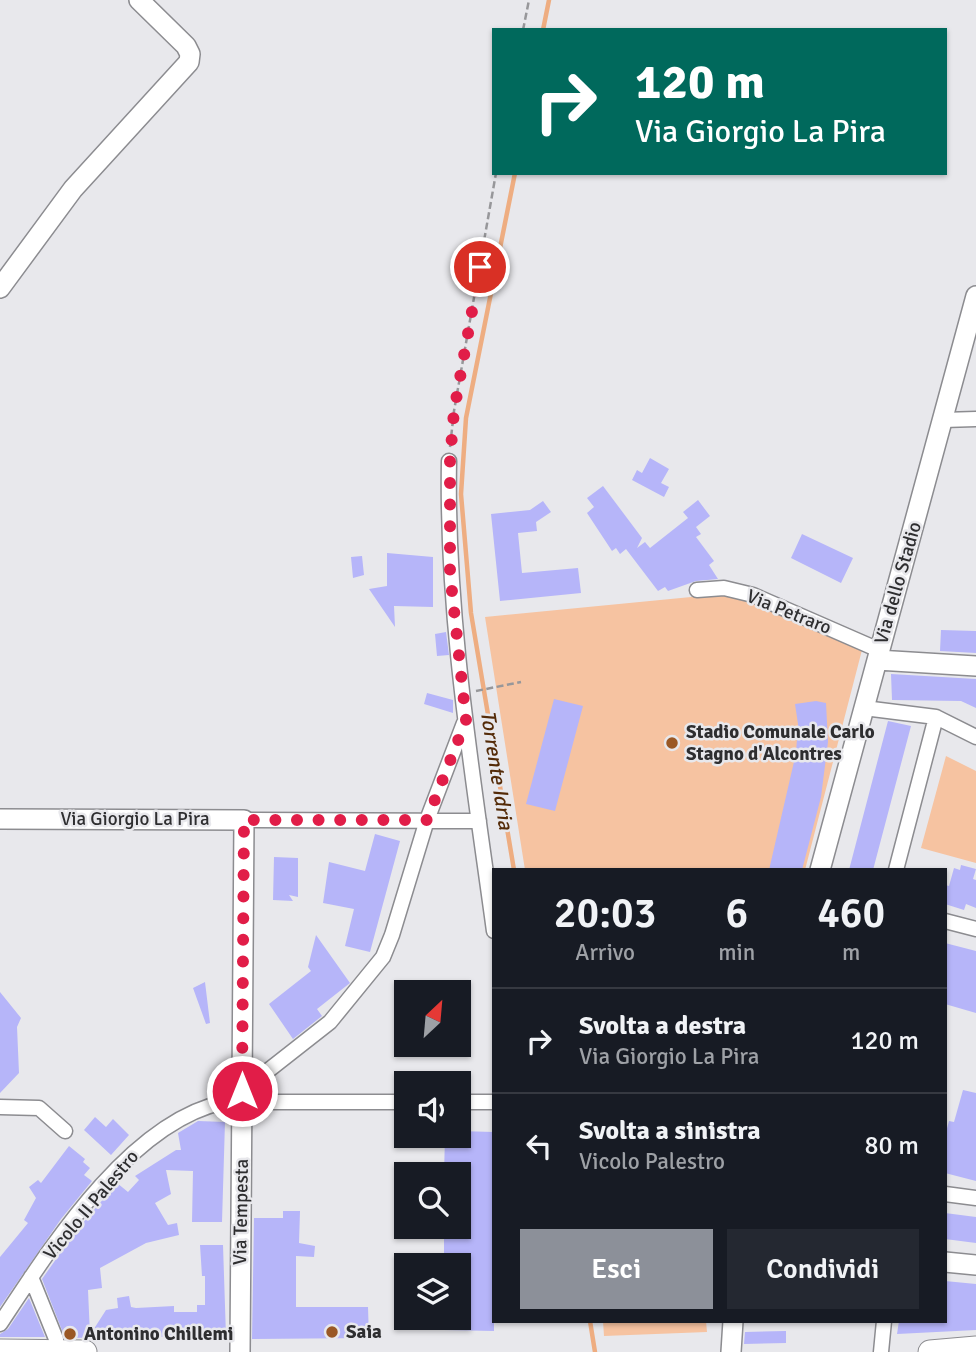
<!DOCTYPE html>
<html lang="it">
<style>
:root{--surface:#171b24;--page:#242831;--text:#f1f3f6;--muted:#9ea1a6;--line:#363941;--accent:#8c9099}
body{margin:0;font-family:Signika,sans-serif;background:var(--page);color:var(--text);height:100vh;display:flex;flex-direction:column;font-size:26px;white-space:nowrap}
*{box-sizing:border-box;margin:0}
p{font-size:23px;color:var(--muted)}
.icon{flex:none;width:38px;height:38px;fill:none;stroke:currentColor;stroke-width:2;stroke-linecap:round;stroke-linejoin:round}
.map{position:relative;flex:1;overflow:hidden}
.sheet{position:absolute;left:492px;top:868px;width:455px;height:455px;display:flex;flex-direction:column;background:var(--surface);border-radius:0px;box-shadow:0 2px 5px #0004}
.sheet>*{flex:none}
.banner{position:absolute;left:492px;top:28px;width:455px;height:147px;border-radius:0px;box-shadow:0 2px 5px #0004;background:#00695c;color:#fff;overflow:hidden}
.needle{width:46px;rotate:26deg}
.buttons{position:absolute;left:394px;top:980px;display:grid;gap:14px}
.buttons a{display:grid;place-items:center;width:77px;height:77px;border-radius:0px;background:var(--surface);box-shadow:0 2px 5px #0004;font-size:35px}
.pin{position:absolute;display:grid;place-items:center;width:60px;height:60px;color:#fff;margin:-30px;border:4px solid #fff;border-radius:50%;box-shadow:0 2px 7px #0007}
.me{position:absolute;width:77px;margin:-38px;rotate:0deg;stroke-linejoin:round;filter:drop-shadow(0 0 5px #0008)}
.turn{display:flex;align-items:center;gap:24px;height:147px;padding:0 28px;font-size:32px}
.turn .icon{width:91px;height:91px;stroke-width:2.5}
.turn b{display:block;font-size:49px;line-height:60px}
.eta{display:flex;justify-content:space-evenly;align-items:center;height:119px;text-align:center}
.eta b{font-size:42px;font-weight:600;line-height:49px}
.cta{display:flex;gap:14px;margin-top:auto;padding:14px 28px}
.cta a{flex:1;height:80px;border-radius:0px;background:var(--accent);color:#fff;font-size:28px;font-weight:600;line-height:80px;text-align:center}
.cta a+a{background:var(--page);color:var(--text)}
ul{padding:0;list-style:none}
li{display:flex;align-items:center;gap:21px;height:105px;padding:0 28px;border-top:2px solid var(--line)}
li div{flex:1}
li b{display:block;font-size:26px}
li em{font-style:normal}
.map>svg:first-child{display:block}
.green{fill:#f6c3a1}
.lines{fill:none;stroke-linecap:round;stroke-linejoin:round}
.stream{stroke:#eead81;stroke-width:4.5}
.building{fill:#b6b5f9}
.street-casing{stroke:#8c8c90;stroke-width:17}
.secondary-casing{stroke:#8c8c90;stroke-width:22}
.primary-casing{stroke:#8c8c90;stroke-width:25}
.path{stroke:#97979a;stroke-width:2.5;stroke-dasharray:7 3.5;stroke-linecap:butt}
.street{stroke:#fff;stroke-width:14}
.secondary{stroke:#fff;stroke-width:19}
.primary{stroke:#fff;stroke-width:23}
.route{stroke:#e11d48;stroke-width:12;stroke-dasharray:0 21.6}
.poi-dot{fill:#9a5825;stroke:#e8e8ec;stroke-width:2.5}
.labels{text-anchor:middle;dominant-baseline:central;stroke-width:5;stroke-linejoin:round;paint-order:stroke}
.street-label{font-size:19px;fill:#2e2e30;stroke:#e8e8ec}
.poi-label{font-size:19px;font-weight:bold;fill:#2e2e30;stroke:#e8e8ec;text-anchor:start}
.water-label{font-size:21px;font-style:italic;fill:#542b08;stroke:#e8e8ec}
</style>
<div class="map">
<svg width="976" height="1352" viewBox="0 0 976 1352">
<rect width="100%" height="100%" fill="#e8e8ec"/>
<path class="green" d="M 722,594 L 749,600 L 862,650 L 805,870 L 525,870 L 485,617 Z
M 946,756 L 976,771 L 976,863 L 921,848 Z
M 603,1321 L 706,1321 L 707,1332 L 604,1336 Z"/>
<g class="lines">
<path class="stream" d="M 543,30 L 549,0
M 514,870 L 471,613 L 461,494 L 466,418 L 515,173
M 590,1321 L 595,1352"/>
</g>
<path class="building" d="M 650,458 L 669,469 L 661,483 L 669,487 L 664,497 L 632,480 L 637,470 L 642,473 Z
M 603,486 L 642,538 L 637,548 L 645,542 L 650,548 L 688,518 L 683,512 L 698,500 L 710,516 L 696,527 L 701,534 L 696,537 L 714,561 L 709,565 L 718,579 L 696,581 L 668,591 L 665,587 L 658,591 L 626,549 L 620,554 L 616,548 L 612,551 L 587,513 L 594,507 L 587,498 Z
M 543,501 L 551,512 L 536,522 L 537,531 L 518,533 L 522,573 L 578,568 L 581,593 L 500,601 L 491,514 L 530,510 Z
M 802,534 L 853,558 L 841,583 L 791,558 Z
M 387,553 L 433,557 L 433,607 L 394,606 L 395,627 L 369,589 L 387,586 Z
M 362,556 L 364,575 L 353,578 L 351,557 Z
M 941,630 L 976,631 L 976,653 L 940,651 Z
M 446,632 L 449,655 L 437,656 L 435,634 Z
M 891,674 L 976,679 L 976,708 L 961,701 L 892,700 Z
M 427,693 L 453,700 L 453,713 L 424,704 Z
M 554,699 L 583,706 L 555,811 L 526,804 Z
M 816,701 L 826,703 L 828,742 L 821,797 L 802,870 L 769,870 L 796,753 L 798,724 L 795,704 Z
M 888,721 L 911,726 L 873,870 L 849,870 Z
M 375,834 L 400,841 L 370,952 L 345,946 L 354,909 L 323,903 L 329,862 L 365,871 Z
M 274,857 L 298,858 L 298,897 L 289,895 L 293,901 L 273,900 Z
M 961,865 L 976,869 L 973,879 L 976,880 L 976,908 L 966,904 L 964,910 L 945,904 L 945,885 L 949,886 L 954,868 L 960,870 Z
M 316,935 L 350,983 L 317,1009 L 322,1016 L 293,1039 L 269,1004 L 311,971 L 308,967 Z
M 945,943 L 976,951 L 976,1013 L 945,1004 Z
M 205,982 L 210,1023 L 206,1024 L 193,988 Z
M 0,992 L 21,1018 L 17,1027 L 19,1073 L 0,1093 Z
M 963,1090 L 976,1093 L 976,1181 L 945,1173 L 945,1136 L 949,1121 L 954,1122 Z
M 95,1117 L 106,1127 L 113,1119 L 129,1135 L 111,1155 L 84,1130 Z
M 198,1121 L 225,1122 L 222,1222 L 192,1222 L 193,1171 L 166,1170 L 171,1194 L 155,1203 L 168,1225 L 177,1223 L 179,1235 L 146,1243 L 100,1268 L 102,1288 L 88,1290 L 90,1335 L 106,1310 L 118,1308 L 117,1298 L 129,1296 L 131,1307 L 136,1308 L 174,1306 L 174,1312 L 197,1312 L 197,1305 L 205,1305 L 205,1276 L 202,1276 L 200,1245 L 223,1245 L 226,1336 L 65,1338 L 42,1279 L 76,1231 L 117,1183 L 128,1192 L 139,1180 L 135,1176 L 176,1150 L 181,1150 L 178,1133 Z
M 458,1131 L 494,1132 L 494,1331 L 444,1330 L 444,1318 L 458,1318 L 458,1265 L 444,1265 L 444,1227 L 458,1227 L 458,1174 L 444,1174 L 445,1136 L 458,1136 Z
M 69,1146 L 85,1159 L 83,1162 L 90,1168 L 84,1175 L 92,1181 L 61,1219 L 0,1307 L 0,1257 L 28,1223 L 24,1220 L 36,1198 L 29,1187 L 38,1180 L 41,1183 Z
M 283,1211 L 300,1211 L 299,1243 L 315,1246 L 314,1257 L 296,1256 L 296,1307 L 368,1307 L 369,1338 L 252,1339 L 254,1218 L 283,1218 Z
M 945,1213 L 976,1217 L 976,1243 L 945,1239 Z
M 945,1281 L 976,1284 L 976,1330 L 897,1334 L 899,1321 L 945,1321 Z
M 29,1298 L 45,1337 L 0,1337 L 0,1334 L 8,1329 Z
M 786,1331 L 786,1343 L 744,1344 L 745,1332 Z"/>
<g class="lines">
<defs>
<path id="street" d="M 943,420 L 976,419
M 449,461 C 446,618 473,775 494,931
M 697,590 L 724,588 L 753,595 L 879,650
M 864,708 L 936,717
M 244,820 L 479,821
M 896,870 L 936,717 L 976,737
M 945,921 L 976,929
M 242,1091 L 330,1022 L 383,957 L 392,935 L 427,820 L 464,723
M 458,1102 L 494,1102
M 0,1107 L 39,1108 L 65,1131
M 945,1194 L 976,1198
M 31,1277 L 56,1339 L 56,1352
M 0,1324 C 51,1247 130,1121 225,1102 L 406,1102
M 881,1352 L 884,1321"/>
<path id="secondary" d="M 0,288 L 73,189 L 189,62 L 190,54 L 186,46 L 139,0
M 877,660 L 976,666
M 0,819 L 244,820 L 240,1352
M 820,870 L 976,296
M 945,1262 L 976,1265
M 731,1352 L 733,1321"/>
<path id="primary" d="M 0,1351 L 85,1352
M 930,1352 L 976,1348"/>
</defs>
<use href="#street" class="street-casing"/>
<use href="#secondary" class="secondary-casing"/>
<use href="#primary" class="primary-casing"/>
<path class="path" d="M 523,30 L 529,0
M 450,447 L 454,411 L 496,173
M 476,691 L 521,682"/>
<use href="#street" class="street"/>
<use href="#secondary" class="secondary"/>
<use href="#primary" class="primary"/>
</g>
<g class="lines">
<path class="route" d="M 242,1091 L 244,820 L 427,820 L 466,720 L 450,573 L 450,460 L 454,411 L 480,267"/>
</g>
<g class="poi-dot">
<circle cx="672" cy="743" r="7"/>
<circle cx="332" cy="1332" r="7"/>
<circle cx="70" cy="1334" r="7"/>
</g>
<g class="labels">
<g class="street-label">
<text transform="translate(898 583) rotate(-74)">Via dello Stadio</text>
<text transform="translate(789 612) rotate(22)">Via Petraro</text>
<text x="135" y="819">Via Giorgio La Pira</text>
<text transform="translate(91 1205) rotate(-50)">Vicolo II Palestro</text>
<text transform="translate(241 1212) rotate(-89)">Via Tempesta</text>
</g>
<g class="poi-label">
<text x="686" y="732">Stadio Comunale Carlo<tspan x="686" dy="22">Stagno d'Alcontres</tspan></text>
<text x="346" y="1332">Saia</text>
<text x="84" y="1334">Antonino Chillemi</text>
</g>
<g class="water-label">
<text transform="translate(497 770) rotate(81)">Torrente Idria</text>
</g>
</g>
</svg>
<div class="buttons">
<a><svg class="needle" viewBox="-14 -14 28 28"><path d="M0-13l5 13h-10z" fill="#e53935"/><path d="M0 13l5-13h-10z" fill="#9ea1a6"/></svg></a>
<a><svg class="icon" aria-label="sound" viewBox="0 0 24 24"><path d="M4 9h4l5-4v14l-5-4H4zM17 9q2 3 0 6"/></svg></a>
<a><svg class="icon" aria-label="search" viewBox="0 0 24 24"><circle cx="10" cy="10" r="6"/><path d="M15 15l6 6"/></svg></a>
<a><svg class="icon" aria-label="layers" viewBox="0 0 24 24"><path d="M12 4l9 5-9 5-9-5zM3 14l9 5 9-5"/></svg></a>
</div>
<div class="pin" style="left:480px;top:267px;background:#d93025"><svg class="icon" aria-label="arrive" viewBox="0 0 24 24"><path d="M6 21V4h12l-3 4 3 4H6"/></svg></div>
<svg class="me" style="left:242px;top:1091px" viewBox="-20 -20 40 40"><circle r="17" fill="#e11d48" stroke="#fff" stroke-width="3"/><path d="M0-11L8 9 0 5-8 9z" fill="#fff"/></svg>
<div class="banner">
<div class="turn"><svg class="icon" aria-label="right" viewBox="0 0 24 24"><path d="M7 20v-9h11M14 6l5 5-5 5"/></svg><div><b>120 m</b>Via Giorgio La Pira</div></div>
</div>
<section class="sheet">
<div class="eta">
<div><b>20:03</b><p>Arrivo</p></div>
<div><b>6</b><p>min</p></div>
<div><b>460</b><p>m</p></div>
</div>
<ul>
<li><svg class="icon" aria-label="right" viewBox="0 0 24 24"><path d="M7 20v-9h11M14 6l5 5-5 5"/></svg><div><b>Svolta a destra</b><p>Via Giorgio La Pira</p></div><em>120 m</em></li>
<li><svg class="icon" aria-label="left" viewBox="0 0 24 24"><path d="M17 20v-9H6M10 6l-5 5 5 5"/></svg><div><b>Svolta a sinistra</b><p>Vicolo Palestro</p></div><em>80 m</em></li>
</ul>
<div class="cta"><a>Esci</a><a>Condividi</a></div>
</section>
</div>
